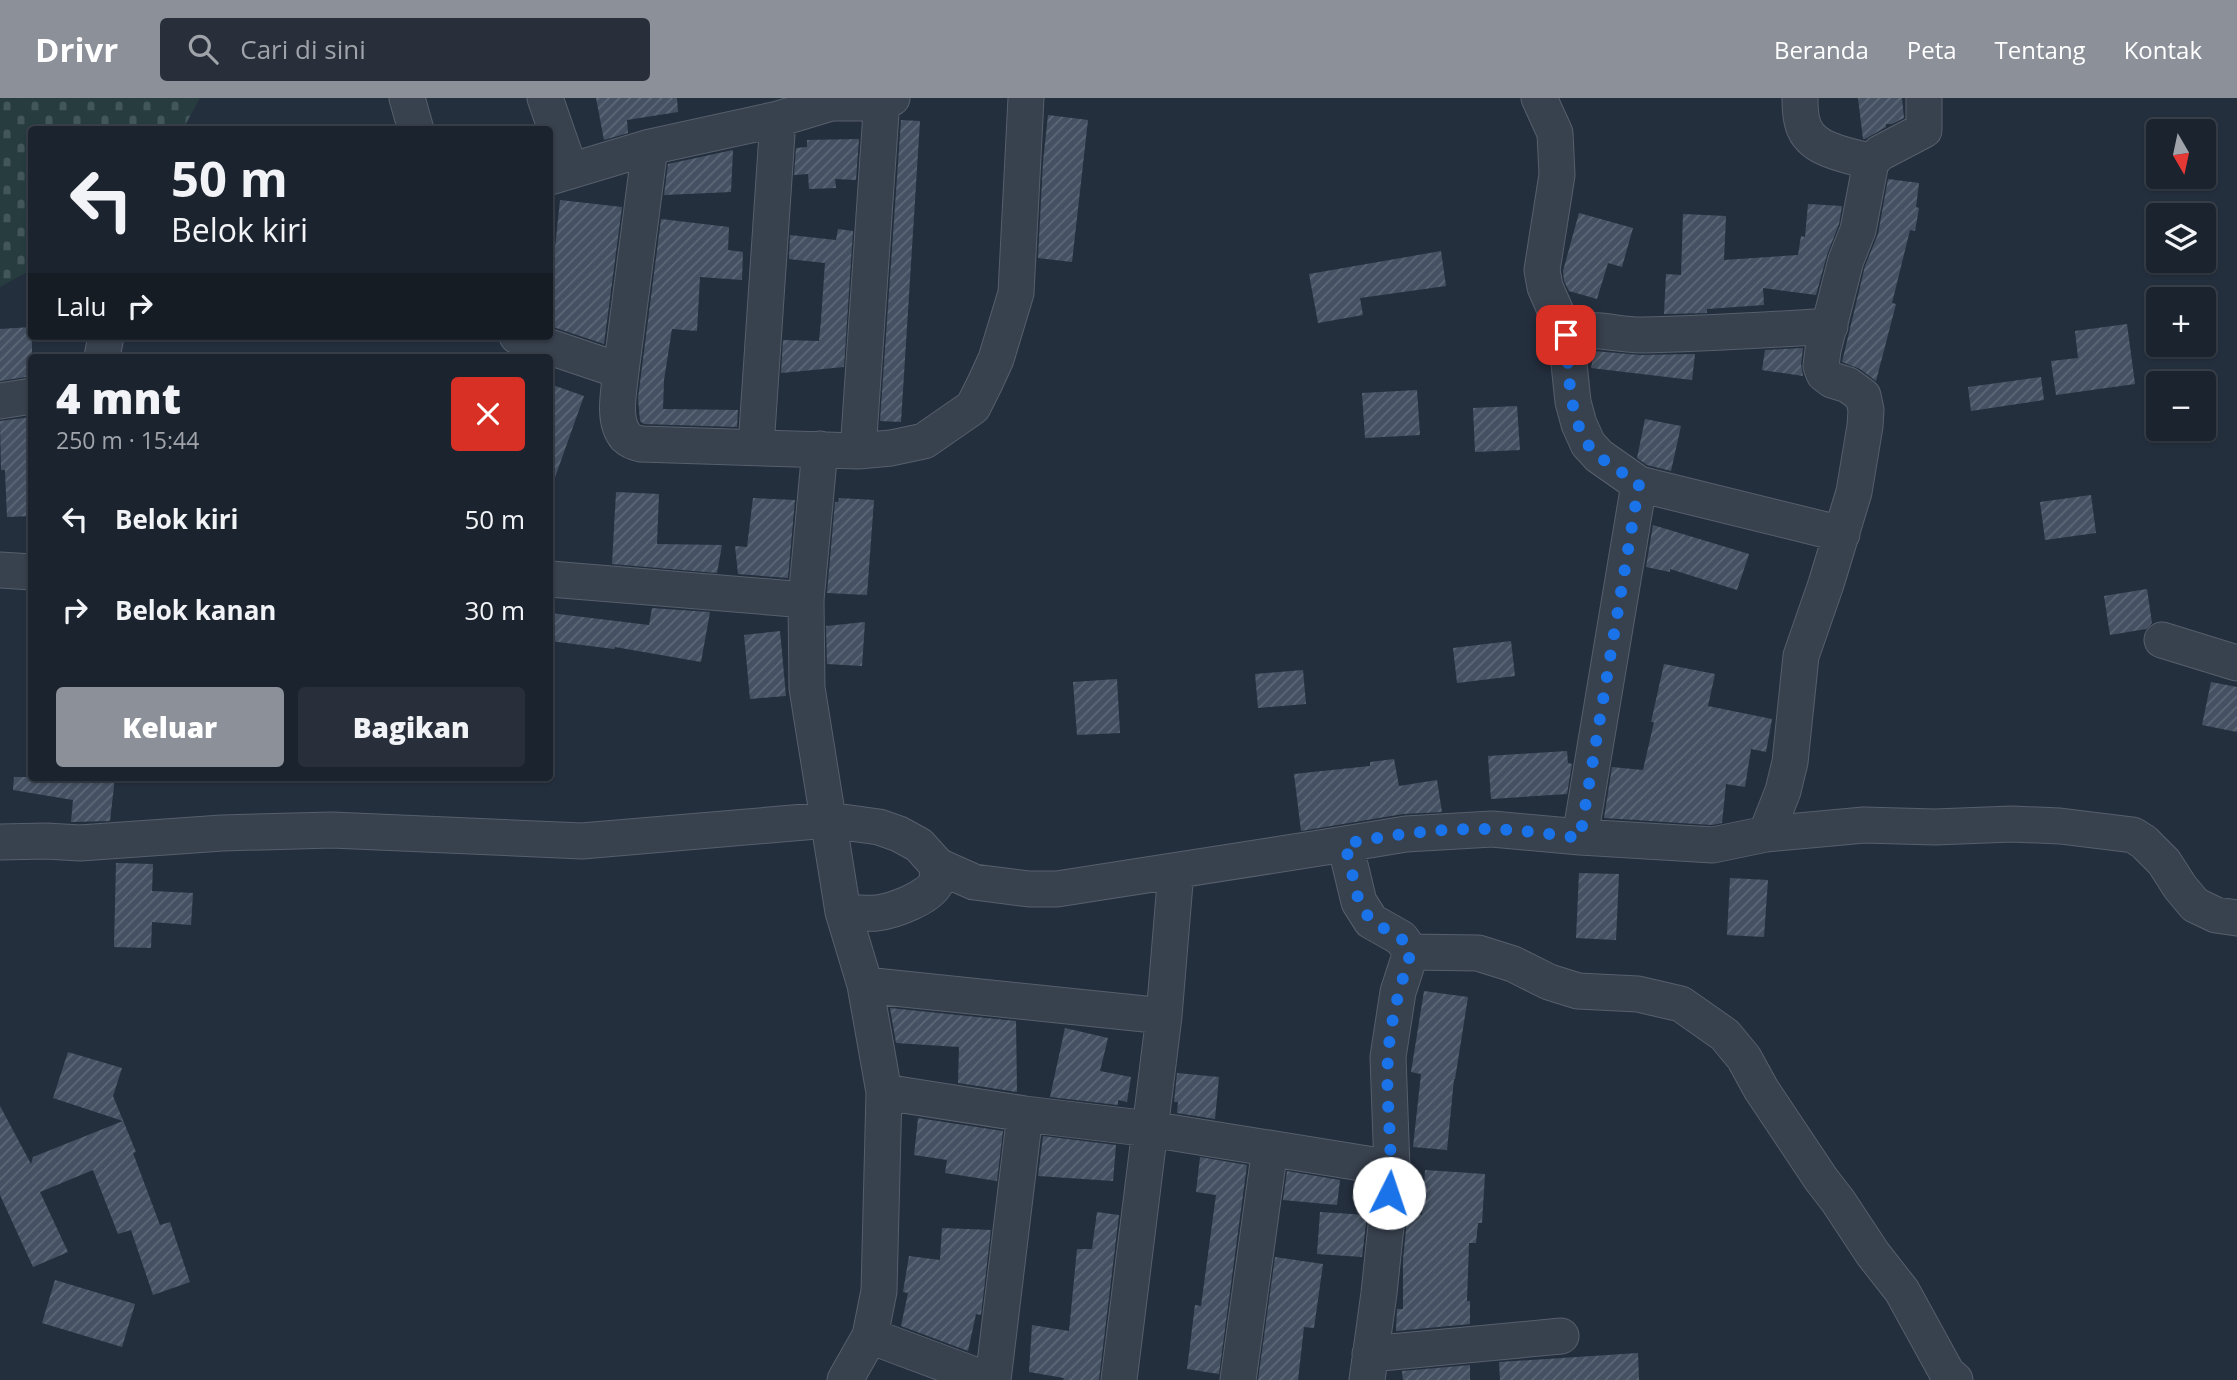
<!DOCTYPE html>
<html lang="id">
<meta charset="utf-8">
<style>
:root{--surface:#1b232e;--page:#282f3a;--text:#f1f3f6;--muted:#a0a4aa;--line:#39404a;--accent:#8c9099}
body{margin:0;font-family:"Open Sans",sans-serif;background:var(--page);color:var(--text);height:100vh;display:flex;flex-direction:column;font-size:26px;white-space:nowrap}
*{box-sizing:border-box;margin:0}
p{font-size:23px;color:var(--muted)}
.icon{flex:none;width:38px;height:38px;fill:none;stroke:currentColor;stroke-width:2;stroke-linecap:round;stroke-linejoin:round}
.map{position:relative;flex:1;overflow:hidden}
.details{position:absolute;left:28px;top:256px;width:525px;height:427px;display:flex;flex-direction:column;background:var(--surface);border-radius:7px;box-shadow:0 2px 5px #0004,0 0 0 2px var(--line)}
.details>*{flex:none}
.top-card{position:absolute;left:28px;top:28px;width:525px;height:214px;border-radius:7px;box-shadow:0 2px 5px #0004,0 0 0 2px var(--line);background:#1b232e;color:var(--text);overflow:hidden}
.needle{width:46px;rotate:171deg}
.controls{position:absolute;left:2146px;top:21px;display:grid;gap:14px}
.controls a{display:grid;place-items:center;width:70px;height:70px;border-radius:7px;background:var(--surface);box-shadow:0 2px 5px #0004,0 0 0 2px var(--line);font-size:35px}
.pin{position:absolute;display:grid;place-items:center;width:60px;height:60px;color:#fff;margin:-30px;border-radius:14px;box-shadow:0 4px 10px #0006}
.me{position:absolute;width:77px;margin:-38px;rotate:4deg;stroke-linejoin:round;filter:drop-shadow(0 0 5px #0008)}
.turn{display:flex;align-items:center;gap:24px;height:147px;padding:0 28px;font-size:32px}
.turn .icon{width:91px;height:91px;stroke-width:2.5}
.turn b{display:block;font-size:49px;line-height:60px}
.then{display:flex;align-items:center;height:66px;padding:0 28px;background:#0003;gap:14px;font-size:26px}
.round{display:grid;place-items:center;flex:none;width:74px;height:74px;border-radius:7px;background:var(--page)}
.headline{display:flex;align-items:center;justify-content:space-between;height:119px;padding:0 28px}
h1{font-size:42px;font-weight:800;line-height:52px}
.button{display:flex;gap:14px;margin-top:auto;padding:14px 28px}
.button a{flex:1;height:80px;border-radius:7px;background:var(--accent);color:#fff;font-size:28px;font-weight:800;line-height:80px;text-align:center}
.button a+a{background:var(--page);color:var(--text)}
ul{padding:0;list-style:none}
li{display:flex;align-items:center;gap:21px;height:91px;padding:0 28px}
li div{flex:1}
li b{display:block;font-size:26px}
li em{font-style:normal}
header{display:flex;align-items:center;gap:42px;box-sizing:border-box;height:98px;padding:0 35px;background:var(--accent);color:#fff}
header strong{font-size:33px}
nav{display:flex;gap:38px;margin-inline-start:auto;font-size:24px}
.search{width:490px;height:63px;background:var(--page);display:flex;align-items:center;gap:18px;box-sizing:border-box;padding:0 24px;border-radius:7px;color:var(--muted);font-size:26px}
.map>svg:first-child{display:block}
.cemetery{fill:url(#cemetery-stones)}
.building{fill:url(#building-hatch)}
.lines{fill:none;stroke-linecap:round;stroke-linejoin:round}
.street-casing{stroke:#565f6c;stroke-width:37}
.street{stroke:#38414e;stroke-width:35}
.route{stroke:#1a73e8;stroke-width:12;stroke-dasharray:0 21.6}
</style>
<header>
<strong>Drivr</strong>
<div class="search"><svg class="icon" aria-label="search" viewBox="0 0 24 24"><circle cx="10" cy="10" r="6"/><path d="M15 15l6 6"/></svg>Cari di sini</div>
<nav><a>Beranda</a><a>Peta</a><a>Tentang</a><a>Kontak</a></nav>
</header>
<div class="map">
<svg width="2237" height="1282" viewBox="0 0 2237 1282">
<defs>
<pattern id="cemetery-stones" width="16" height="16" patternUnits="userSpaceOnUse" patternTransform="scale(1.75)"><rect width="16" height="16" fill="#263c3f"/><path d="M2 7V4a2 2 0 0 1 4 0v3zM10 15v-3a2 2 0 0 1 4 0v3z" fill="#435659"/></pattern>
<pattern id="building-hatch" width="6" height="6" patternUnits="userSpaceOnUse" patternTransform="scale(1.75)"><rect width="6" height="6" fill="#455162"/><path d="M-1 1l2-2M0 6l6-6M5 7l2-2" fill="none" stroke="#5d6877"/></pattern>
</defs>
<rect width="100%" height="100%" fill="#242f3e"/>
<path class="cemetery" d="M 0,0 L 200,0 L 183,31 L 32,32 L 31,172 L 0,189 Z"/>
<path class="building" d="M 596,0 L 677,0 L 678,14 L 627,22 L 628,35 L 604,42 Z
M 1858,0 L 1902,0 L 1904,20 L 1892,26 L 1886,26 L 1886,29 L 1865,41 L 1863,41 Z
M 1048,17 L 1088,22 L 1072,164 L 1038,160 L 1043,64 Z
M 901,22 L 920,23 L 901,324 L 880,323 Z
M 859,41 L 856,82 L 835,81 L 836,90 L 809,91 L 808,76 L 794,77 L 796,50 L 807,49 L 807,42 Z
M 733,52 L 731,94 L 664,97 L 668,66 Z
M 1888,81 L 1919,85 L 1916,109 L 1919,110 L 1915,133 L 1910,132 L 1892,205 L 1896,206 L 1876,283 L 1860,271 L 1842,264 L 1865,168 L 1878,136 Z
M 560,102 L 622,109 L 604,246 L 550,228 L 550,198 Z
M 1808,106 L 1842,108 L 1839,126 L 1827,157 L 1816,197 L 1763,190 L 1764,207 L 1707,211 L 1707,215 L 1664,216 L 1666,176 L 1681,177 L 1683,116 L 1726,118 L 1724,162 L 1798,157 L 1801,138 L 1805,139 Z
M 1579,115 L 1633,130 L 1622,169 L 1608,165 L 1597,201 L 1569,193 L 1564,183 L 1563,173 Z
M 661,121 L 729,129 L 728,152 L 743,154 L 742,182 L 700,179 L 697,233 L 672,231 L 664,282 L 663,311 L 738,312 L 737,329 L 644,326 L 640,323 L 638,300 Z
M 838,131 L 853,133 L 844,269 L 781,275 L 783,242 L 819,243 L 821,222 L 825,165 L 789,161 L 790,137 L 836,142 Z
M 1441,153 L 1446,188 L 1360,200 L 1363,217 L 1318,225 L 1309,176 Z
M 2127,226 L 2135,286 L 2056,297 L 2051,263 L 2078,260 L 2075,233 Z
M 32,229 L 32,278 L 0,283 L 0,231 Z
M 1803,250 L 1801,266 L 1803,278 L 1762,272 L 1765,252 Z
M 1594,253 L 1640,257 L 1695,256 L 1692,282 L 1591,270 Z
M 2041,279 L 2044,302 L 1971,313 L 1968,289 Z
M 550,286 L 584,298 L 553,385 L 550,384 Z
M 1417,292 L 1420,337 L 1365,340 L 1362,295 Z
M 1517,308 L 1520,352 L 1475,354 L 1473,310 Z
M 31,319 L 32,418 L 7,419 L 5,372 L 1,372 L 0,323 Z
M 1645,321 L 1681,328 L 1671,373 L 1647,367 L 1637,360 Z
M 616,394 L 659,396 L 657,446 L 722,447 L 717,475 L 612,466 Z
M 2091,397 L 2096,435 L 2045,442 L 2040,404 Z
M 753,400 L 795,402 L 788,480 L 738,476 L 735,448 L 747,449 Z
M 839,400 L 874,402 L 867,497 L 827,495 L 835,404 L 838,404 Z
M 1653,427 L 1749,456 L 1737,492 L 1670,471 L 1670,474 L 1646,469 Z
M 2147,491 L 2152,525 L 2146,531 L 2110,537 L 2104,498 Z
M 652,510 L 710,514 L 701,564 L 615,549 L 614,551 L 550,543 L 550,515 L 649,527 Z
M 865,524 L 862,568 L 827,566 L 826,528 Z
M 780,533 L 786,598 L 750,601 L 744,537 Z
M 1511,543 L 1515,578 L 1457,585 L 1453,550 Z
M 1664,566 L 1715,576 L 1708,608 L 1772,621 L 1766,654 L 1751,651 L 1745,689 L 1726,686 L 1722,725 L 1712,727 L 1604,720 L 1612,669 L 1643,672 L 1654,624 L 1651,624 Z
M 1303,572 L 1306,606 L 1258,610 L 1255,576 Z
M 1117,581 L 1120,635 L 1077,637 L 1073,584 Z
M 2211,584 L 2237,589 L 2237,634 L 2202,627 Z
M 1567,653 L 1568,665 L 1572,666 L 1567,696 L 1491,701 L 1488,658 Z
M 1394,661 L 1399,688 L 1437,682 L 1442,714 L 1403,716 L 1301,733 L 1294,676 L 1370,668 L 1370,664 Z
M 14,679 L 115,679 L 110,723 L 71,724 L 73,702 L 13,692 Z
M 116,765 L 153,766 L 152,793 L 193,795 L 191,827 L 152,824 L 151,850 L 114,849 Z
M 1579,775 L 1619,776 L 1616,842 L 1576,840 Z
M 1730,780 L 1768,782 L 1764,839 L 1727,837 Z
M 1424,893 L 1468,899 L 1455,981 L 1454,981 L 1447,1052 L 1413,1049 L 1421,976 L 1411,974 Z
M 890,910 L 1016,923 L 1017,994 L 958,985 L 959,949 L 896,945 Z
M 1065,930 L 1108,940 L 1100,973 L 1131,979 L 1127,1004 L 1118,1002 L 1118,1007 L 1050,999 Z
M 68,954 L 122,970 L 113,998 L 136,1054 L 133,1055 L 160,1127 L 170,1124 L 190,1184 L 153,1197 L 131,1132 L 118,1136 L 93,1072 L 40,1094 L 68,1154 L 33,1169 L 0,1097 L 0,1008 L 31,1066 L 33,1059 L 123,1023 L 53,1000 Z
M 1177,975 L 1219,979 L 1215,1021 L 1177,1015 L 1178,1004 L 1174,1004 Z
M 918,1020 L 1003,1033 L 997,1083 L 945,1075 L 947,1062 L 914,1057 Z
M 1043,1038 L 1116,1047 L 1113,1083 L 1038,1078 Z
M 1200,1059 L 1247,1067 L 1219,1276 L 1187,1271 L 1195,1207 L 1201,1208 L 1216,1097 L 1196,1094 Z
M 1425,1072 L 1485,1076 L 1482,1125 L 1478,1125 L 1476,1145 L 1469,1145 L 1467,1203 L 1470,1203 L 1470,1226 L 1396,1233 L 1397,1211 L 1403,1211 L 1403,1162 L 1407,1121 L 1415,1121 L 1415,1116 L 1422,1117 Z
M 1287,1073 L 1340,1082 L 1337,1107 L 1283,1102 Z
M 1097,1114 L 1119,1117 L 1099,1282 L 1063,1282 L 1064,1280 L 1029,1274 L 1032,1227 L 1069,1233 L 1077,1151 L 1092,1151 Z
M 1320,1114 L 1367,1117 L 1362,1159 L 1317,1156 Z
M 942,1130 L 991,1132 L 981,1217 L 976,1216 L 968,1253 L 901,1228 L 908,1195 L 903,1194 L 909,1158 L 940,1162 Z
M 1275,1159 L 1323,1166 L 1314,1230 L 1304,1229 L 1298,1282 L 1258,1282 Z
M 55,1182 L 135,1206 L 122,1249 L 42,1225 Z
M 1638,1255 L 1639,1282 L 1500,1282 L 1499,1264 Z
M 1470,1267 L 1470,1282 L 1403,1282 L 1402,1273 Z"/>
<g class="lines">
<defs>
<path id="street" d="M 407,0 L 416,32
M 545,0 L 570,72
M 1539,0 L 1555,35 L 1557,77 L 1542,172 L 1545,189 L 1566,237 L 1573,304 L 1579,326 L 1588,346 L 1599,358 L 1639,386 L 1842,436
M 1800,0 C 1800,7 1800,15 1802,23 C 1808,53 1846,56 1871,64
M 550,79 L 650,49 L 778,21 L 831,5 L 884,5 L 892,0
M 1566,237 C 1591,227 1615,237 1641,237 C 1704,236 1767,232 1830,228
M 517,238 L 621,273 C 619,293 612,323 626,339 C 630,343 636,345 641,346 L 858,353 L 891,350 L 924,343 L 973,309 L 985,285 L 996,261 L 1016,195 L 1026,0
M 102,259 L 106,238
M 621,273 L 650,49
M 0,303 L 32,298
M 756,349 L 778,21
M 820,351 L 806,502 L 807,590 L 843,814
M 858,353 L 882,0
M 0,472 L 32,474
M 550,481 L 806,502
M 2162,542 L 2237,565
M 1766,736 L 1783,693 L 1790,664 L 1801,558 L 1826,486 L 1854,394 L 1865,328 L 1866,312 L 1863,298 L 1848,287 L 1832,282 L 1824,276 L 1821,268 L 1823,252 L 1846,162 L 1858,132 L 1871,64 L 1880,55 L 1924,32 L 1924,0
M 1580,739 L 1639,386
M 0,744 L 46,743 L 80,745 L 222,735 L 332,732 L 582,743 L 828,722 L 879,729 L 899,736 L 919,747 L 938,768 L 974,784 L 1029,791 L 1057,791 L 1345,746 L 1359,804 L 1371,823 L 1401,840 L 1411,854
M 1345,746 L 1406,736 L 1492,731 L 1580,739 L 1713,747 L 1766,736 L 1864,727 L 1935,729 L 2012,726 L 2060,728 L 2133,737 L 2144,744 L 2164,764 L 2180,789 L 2195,807 L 2216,817 L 2237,820
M 1411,854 L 1478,855 L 1513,866 L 1549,884 L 1578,893 L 1638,896 L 1681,906 L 1725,937 L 1744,960 L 1761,991 L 1821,1081 L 1838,1103 L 1873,1156 L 1902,1193 L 1947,1275 L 1955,1282
M 865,887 L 1164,918
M 884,994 L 1025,1016 L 1150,1031 L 1392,1070 L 1388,959 L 1398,894 L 1411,854
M 870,1238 L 988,1282
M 1370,1256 L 1561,1238
M 845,1282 L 870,1238 L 879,1193 L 884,994 L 865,887 L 843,814 C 854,814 866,816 877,815 C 893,813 929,800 936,785 C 938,780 937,773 938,768
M 993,1282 L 1025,1016
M 1119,1282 L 1164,918 L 1176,773
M 1238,1282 L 1270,1050
M 1367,1282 L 1379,1195 L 1392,1070"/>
</defs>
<use href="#street" class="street-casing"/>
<use href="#street" class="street"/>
</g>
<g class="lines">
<path class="route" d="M 1389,1095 C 1394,1050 1385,1005 1388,960 C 1390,923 1400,888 1411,854 L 1401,840 L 1371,823 L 1359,804 L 1345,746 C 1393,736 1443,730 1493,731 C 1522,732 1551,736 1580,740 L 1639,386 C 1623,374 1598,362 1587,345 C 1568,315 1569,272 1566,237"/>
</g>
</svg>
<div class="controls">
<a><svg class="needle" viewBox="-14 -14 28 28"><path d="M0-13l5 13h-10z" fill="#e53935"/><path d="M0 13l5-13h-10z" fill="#a0a4aa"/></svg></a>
<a><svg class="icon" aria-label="layers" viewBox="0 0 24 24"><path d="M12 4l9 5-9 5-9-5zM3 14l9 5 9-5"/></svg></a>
<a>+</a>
<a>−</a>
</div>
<div class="pin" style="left:1566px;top:237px;background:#d93025"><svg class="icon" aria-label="arrive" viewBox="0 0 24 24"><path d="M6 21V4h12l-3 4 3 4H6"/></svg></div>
<svg class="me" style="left:1389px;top:1095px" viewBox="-20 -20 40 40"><circle r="19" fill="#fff"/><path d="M0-13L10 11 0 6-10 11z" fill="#1a73e8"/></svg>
<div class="top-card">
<div class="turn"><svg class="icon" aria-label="left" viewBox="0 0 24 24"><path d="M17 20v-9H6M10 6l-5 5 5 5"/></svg><div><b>50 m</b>Belok kiri</div></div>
<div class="then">Lalu<svg class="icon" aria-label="right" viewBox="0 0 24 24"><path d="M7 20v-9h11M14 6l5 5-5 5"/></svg></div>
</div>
<section class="details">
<div class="headline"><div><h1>4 mnt</h1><p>250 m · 15:44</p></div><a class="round" style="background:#d93025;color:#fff"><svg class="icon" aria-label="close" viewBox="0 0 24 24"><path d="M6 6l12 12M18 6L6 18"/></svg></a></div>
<ul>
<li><svg class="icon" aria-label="left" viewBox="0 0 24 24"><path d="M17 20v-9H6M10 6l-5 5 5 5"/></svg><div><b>Belok kiri</b></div><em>50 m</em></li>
<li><svg class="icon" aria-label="right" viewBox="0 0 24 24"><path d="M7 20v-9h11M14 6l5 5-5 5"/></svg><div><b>Belok kanan</b></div><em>30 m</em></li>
</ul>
<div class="button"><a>Keluar</a><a>Bagikan</a></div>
</section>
</div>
